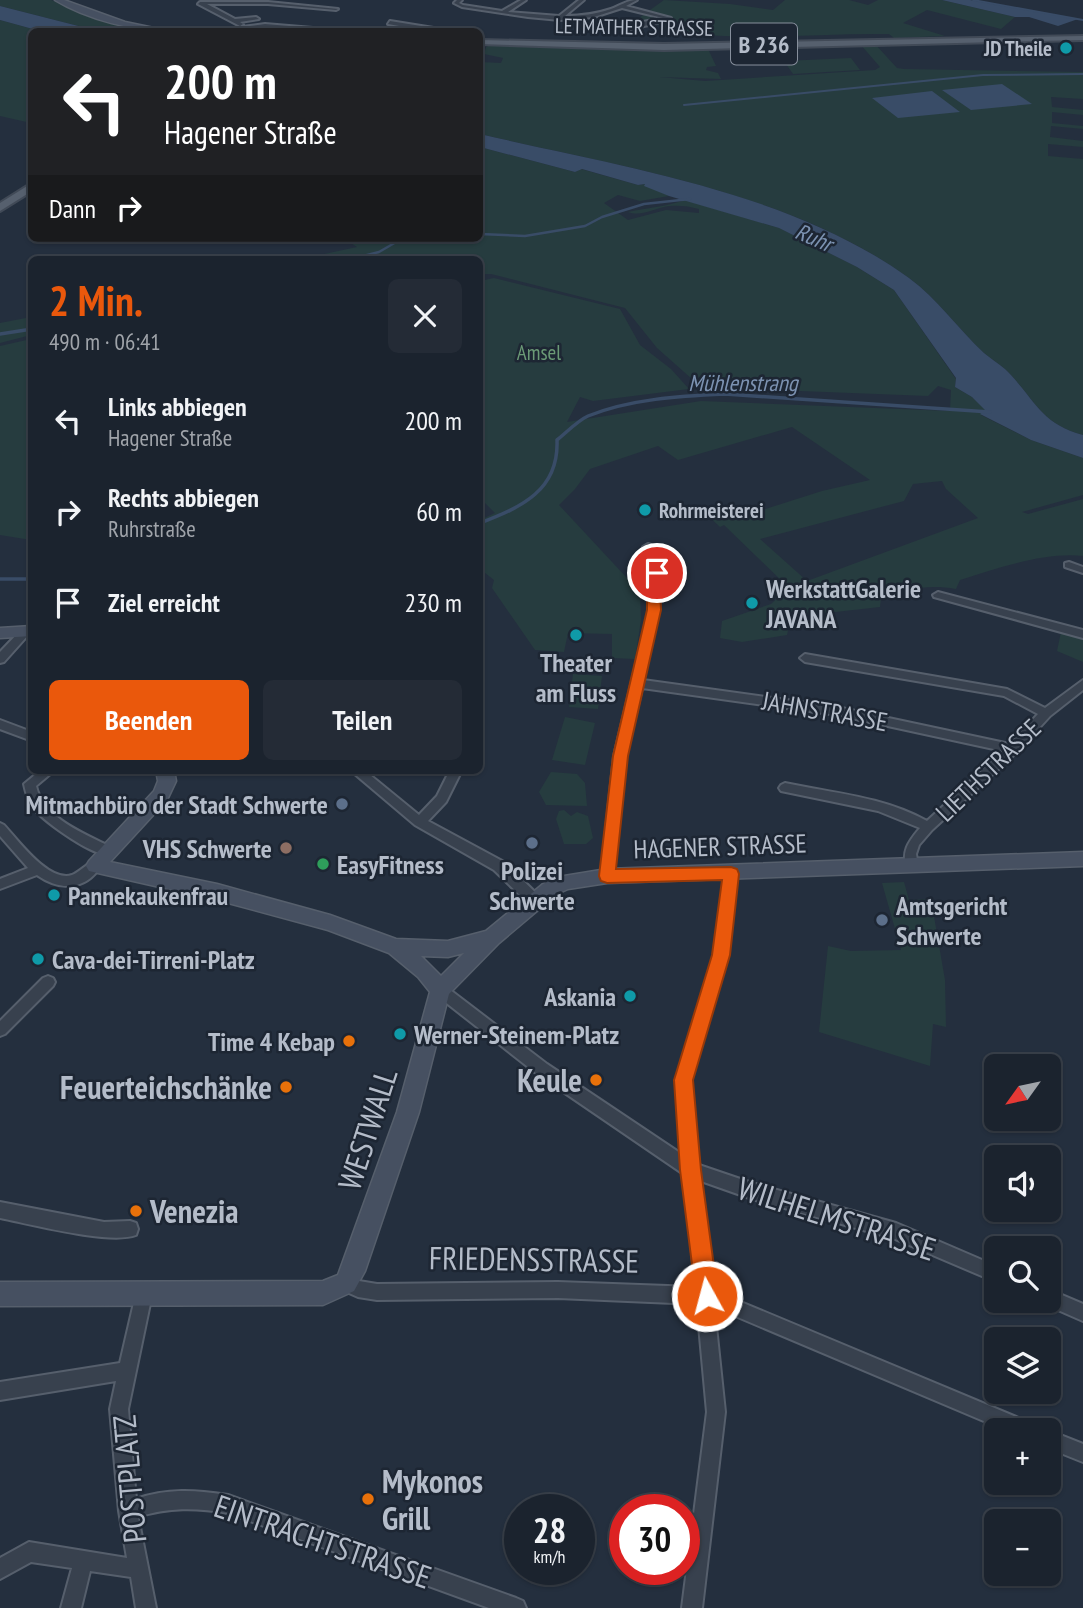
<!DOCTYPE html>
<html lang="de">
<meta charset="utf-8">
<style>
:root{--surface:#1b232e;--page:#242b36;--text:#f1f3f6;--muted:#a0a4aa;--line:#39404a;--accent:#ea580c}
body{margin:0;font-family:"PT Sans Narrow",sans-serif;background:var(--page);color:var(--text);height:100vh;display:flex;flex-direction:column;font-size:26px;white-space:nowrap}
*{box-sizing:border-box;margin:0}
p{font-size:23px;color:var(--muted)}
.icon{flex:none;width:38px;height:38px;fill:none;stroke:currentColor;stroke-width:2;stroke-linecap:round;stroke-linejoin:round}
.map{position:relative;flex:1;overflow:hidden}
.panel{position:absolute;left:28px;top:256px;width:455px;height:518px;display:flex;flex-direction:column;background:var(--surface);border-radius:10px;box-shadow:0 2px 5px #0004,0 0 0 2px var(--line)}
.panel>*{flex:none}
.top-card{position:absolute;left:28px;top:28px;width:455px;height:214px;border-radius:10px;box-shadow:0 2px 5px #0004,0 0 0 2px var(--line);background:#202124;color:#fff;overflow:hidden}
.needle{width:46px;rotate:237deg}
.buttons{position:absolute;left:984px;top:1054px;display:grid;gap:14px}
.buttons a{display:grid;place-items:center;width:77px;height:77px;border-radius:10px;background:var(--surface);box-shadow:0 2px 5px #0004,0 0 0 2px var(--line);font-size:35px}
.speed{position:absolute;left:504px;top:1494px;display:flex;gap:14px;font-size:35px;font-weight:700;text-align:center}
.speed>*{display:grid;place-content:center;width:91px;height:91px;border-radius:50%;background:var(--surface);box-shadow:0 2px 5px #0004,0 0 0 2px var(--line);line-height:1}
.speed small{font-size:18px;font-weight:400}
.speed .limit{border:10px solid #d22;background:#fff;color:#111}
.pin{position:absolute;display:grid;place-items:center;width:60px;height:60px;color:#fff;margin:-30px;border:4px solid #fff;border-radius:50%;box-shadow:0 2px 7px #0007}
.me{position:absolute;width:77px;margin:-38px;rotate:353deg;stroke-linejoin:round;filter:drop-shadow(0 0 5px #0008)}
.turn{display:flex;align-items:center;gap:24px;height:147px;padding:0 21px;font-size:32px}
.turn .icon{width:91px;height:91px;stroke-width:2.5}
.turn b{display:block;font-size:49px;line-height:60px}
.then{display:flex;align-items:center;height:66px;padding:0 21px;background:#0003;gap:14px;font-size:26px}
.round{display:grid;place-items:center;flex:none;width:74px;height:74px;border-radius:10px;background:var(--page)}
.head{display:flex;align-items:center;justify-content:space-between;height:119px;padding:0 21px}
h1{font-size:42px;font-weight:600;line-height:52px;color:var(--accent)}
.cta{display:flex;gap:14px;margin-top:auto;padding:14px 21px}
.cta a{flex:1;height:80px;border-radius:10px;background:var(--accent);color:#fff;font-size:28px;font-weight:600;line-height:80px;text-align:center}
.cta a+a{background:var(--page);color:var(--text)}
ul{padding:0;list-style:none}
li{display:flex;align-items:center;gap:21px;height:91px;padding:0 21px}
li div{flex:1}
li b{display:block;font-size:26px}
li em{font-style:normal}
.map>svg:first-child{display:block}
.green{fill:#263c3f;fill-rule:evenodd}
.water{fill:#394c67}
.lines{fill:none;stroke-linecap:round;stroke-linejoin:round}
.stream-far2{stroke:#394c67;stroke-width:2}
.stream-far1{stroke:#394c67;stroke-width:2.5}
.stream{stroke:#394c67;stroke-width:3.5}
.street-casing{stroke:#565f6c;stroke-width:4}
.secondary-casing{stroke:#565f6c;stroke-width:3}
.primary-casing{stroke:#414a57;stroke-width:4}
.street{fill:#38414e;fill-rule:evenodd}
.secondary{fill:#465061;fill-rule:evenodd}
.primary{fill:#56606e;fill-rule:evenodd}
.route{fill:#ea580c;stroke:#983908;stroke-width:2}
.culture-dot{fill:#0f9aa8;stroke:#1d2633;stroke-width:2.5}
.service-dot{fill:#5c6f8a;stroke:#1d2633;stroke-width:2.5}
.education-dot{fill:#8d6e63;stroke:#1d2633;stroke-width:2.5}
.leisure-dot{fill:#2e9e5b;stroke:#1d2633;stroke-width:2.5}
.food-dot{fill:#e8710a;stroke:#1d2633;stroke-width:2.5}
.labels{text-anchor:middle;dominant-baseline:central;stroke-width:5;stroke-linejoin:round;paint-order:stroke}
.far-street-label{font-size:21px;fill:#b4bcc9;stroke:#1d2633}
.far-poi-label{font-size:21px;font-weight:bold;fill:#b4bcc9;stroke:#1d2633;text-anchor:end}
.far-park-label{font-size:21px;fill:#6b9a76;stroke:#1d2633}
.far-water-label{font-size:23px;font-style:italic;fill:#7c92b1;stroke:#1d2633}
.shield{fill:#1d2633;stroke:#878f9c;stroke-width:2}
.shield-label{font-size:24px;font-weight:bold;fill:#b4bcc9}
.poi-label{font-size:26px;font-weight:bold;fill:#b4bcc9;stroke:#1d2633;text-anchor:start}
.street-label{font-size:26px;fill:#b4bcc9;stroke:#1d2633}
.near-poi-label{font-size:32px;font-weight:bold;fill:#b4bcc9;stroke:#1d2633;text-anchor:end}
.near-street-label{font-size:32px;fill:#b4bcc9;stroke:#1d2633}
</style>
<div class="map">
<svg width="1083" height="1608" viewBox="0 0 1083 1608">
<rect width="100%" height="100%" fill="#242f3e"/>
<path class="green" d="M 0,0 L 51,0 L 106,22 L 152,31 L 98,31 L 0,6 Z
M 664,0 L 730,4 L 773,10 L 785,0 L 849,0 L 868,5 L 878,0 L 942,0 L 1015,17 L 1001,29 L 927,10 L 903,23 L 945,36 L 894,38 L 889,34 C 823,33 750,41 686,33 C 670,31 654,23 639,18 Z
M 0,20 L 40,31 L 32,32 L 31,123 L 0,116 Z
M 875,44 L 897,68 L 904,69 L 1083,72 L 1083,99 L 1051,97 L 1052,107 L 1083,110 L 1083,115 L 1052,112 L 1052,123 L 1083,126 L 1083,129 L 1051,126 L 1050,137 L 1083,141 L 1083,147 L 1048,144 L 1048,156 L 1083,159 L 1083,435 C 1039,423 1035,398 1005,369 C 998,363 990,358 984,353 C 958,329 938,299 909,278 C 788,191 621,167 480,134 L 480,62 L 501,63 L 503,58 L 484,54 L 486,47 L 490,45 L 704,48 L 709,51 L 716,66 L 707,67 L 706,70 L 718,73 L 721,79 L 659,77 L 705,81 L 875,70 L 880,67 L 861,45 Z
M 851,58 L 860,70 L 793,74 L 784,61 Z
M 480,147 L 575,172 L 581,169 L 638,185 L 645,184 L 669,196 L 640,201 L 618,195 L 604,203 L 628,220 L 666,210 L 699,213 L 699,209 C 689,206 679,205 669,206 C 655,208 642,217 628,212 C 647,208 669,206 685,200 L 779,228 L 857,267 L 894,290 L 956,379 L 955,387 L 972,397 L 986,410 L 981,415 L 1031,440 L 1083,458 L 1083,495 L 1022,512 L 1028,514 L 1083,499 L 1083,556 C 1045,552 996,568 960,580 L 956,589 C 928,584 907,589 881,598 L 880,607 L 791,617 L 787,635 L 742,642 L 720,638 L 722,621 L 771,604 L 789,588 L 724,525 L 720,527 L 702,510 L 717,505 L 734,519 L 822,491 L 870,480 L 792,427 L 678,460 L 658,446 L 590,469 L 575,489 L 559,505 L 640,592 L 641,620 L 635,659 L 612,658 L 612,634 L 568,633 L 564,652 L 535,650 L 492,588 L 494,580 L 480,569 L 480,520 L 495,513 L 480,498 L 480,281 L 494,278 L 620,309 L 640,345 L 671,369 L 689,389 L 593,401 L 580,397 L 567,422 L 701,401 L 950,411 L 951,390 L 938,386 L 928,396 L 701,387 L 657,348 L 625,308 L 491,274 L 480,274 L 480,259 L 301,259 L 357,247 L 343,238 L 480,238 ZM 942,481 L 946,489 L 978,518 L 807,581 L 760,539 L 904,501 L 913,484 Z
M 31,317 L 31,335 L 0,343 L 0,323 Z
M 31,339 L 32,339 L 31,540 L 0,535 L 0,346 Z
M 1062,627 L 1083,634 L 1083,662 L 1057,651 Z
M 573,674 L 602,676 L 598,709 L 569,707 Z
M 565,717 L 595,723 L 585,765 L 552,760 Z
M 551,772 L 577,774 L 585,783 L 587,806 L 546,805 L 539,792 Z
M 564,810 L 571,816 L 577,812 L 588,816 L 593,838 L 586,844 L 564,844 L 556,819 L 559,811 Z
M 904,882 L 909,900 L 931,899 L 945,980 L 946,1027 L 933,1024 L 930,1066 L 819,1032 L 828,946 L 851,951 L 901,950 L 882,883 Z"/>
<path class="water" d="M 942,0 L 970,0 L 1078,19 L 1058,26 L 1029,17 L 1015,17 Z
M 0,6 L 98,31 L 40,31 L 0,20 Z
M 1002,84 L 1032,104 L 971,110 L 942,90 Z
M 932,91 L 960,112 L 898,118 L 872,98 Z
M 480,134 C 621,167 789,191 909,278 C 938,299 958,329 984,353 C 990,358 998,363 1005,369 C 1035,398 1039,423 1083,435 L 1083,458 L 1031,440 L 980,414 L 985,410 L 972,397 L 955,387 L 956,378 L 894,290 L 857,267 L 779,228 L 669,196 L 644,186 L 645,184 L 638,185 L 582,169 L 575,172 L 480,147 Z"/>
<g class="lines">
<path class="stream-far2" d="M 973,0 L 1083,20
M 684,105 L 983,75 L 1083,74"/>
<path class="stream-far1" d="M 480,234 L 525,236 L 585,226 L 602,217 L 644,204 L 690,199
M 351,259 L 379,252 L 403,238"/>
<path class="stream" d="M 0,334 L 32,329
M 480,523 C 522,507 559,490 557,440 C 566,433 577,421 588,416 C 630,399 680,396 725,394 L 990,412
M 0,579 L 32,579"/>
<defs>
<path id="street" d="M 457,0 L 462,0 L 459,3 L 463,5 L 502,11 L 521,0 L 526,0 L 508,12 L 559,16 L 579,0 L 584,0 L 565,16 C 581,16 596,14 611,9 C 620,6 627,0 637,0 L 626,6 L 671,18 C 659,25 644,24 631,30 L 628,28 L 638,23 L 663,18 L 622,8 L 594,17 L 560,20 L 528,17 L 462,7 L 454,3 Z
M 200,2 L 268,2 L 338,9 L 336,10 L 268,4 L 207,4 L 235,19 L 256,17 L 259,19 L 240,22 L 243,24 L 240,26 L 198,4 Z
M 390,21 L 446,30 L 448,32 L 433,32 L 388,24 Z
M 265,24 L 337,30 L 339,32 L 242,27 Z
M 648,544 L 651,545 L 663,558 L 659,610 L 643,680 L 837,707 L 1010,744 L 1038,714 L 1004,696 L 805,662 L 800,658 L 805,654 L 1007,689 L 1045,708 L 1083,680 L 1083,690 L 1050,716 L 1017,752 L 932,830 L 919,845 L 916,854 L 918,866 L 917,870 L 907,870 C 901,852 908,842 920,828 L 878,811 L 781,791 L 779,788 L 781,785 L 785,783 C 833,793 884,797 927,821 L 1003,751 L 837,715 L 642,688 L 626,756 L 613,876 L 612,880 L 602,880 L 601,876 L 614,756 L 649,610 L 653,559 L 643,547 Z
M 1069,562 L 1083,567 L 1083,573 L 1065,567 L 1065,563 Z
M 938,592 L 1083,630 L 1083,638 L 934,597 L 933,595 Z
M 25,628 L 29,630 L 30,632 L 29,634 L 4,662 L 0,663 L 0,652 L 21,630 Z
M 0,720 L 32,732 L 32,741 L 0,729 Z
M 41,770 L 55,770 L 36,786 C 43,818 85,834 111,847 L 113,851 L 111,855 C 95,858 46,823 35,810 C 29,802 26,794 24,784 Z
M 350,770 L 364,770 L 419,815 L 437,796 L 450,770 L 462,770 L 446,802 L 428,821 L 504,862 L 540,897 L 542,901 L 540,905 L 535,906 L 530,905 L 494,870 L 415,825 Z
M 0,823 L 4,825 C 18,840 49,883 72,875 C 80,872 86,864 95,861 L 100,862 L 101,866 C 85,891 60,891 37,875 L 0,889 L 0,879 L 28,868 L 0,836 Z
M 731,869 L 736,870 L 737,874 L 728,955 L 690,1080 L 699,1165 L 752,1183 L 896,1223 L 996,1266 L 996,1282 L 895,1239 L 752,1199 L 701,1181 L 712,1290 L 1033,1424 L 1036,1430 L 1005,1430 L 714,1307 L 725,1412 L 702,1608 L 682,1608 L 707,1412 L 697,1304 L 558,1298 L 377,1300 L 358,1297 L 340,1289 L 338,1283 L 340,1277 L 346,1275 L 359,1281 L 377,1284 L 558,1282 L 695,1287 L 685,1175 L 537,1074 L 435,994 L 433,990 L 435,986 L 440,984 L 445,986 L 547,1064 L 683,1155 L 676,1080 L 714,955 L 725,874 L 726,870 Z
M 48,976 L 53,978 L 55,982 L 53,986 L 5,1034 L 0,1036 L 0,1021 L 43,978 Z
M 0,1202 L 104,1222 L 130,1221 L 136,1223 L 138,1229 L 136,1235 C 110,1245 30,1224 0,1218 Z
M 144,1286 L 150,1288 L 152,1294 L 128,1409 L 136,1499 C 167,1488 196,1490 228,1495 L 516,1598 L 523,1601 L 526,1608 L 489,1608 L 228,1513 C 197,1508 169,1507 138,1517 L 156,1608 L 136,1608 L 131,1577 L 90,1571 L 81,1608 L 61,1608 L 72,1568 L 31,1562 L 0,1579 L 0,1558 L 29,1542 L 127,1558 L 119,1511 L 110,1409 L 116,1381 L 0,1400 L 0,1382 L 120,1363 L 136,1294 L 138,1288 Z
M 1048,1289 L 1083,1304 L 1083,1321 L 1042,1303 L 1041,1300 L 1048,1300 Z
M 1048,1430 L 1083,1444 L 1083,1462 L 1048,1448 Z"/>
<path id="secondary" d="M 55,0 L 64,0 L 125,22 L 173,32 C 136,32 86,19 55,0 Z
M 32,626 L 32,636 L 0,638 L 0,628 Z
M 156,770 L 174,770 L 176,781 L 167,800 L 110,862 L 217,884 L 330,915 L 396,939 L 448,941 L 486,931 L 543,884 L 558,877 L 607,869 L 1083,852 L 1083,866 L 607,883 L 568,889 L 557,894 L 499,943 L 449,994 L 419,1112 L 365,1271 L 354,1291 L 323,1305 L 0,1306 L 0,1282 L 323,1281 L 338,1275 L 397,1112 L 430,992 L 418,977 L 389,953 L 328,930 L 217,900 L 89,871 L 86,866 L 89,861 L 154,791 L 158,781 ZM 464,953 L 441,976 L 421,956 L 448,957 Z"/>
<path id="primary" d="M 1083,36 L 1083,40 L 664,50 L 480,44 L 480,40 L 664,44 Z
M 32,183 L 32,191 L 0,211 L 0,203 Z"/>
</defs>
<use href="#street" class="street-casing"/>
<use href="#secondary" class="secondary-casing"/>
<use href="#primary" class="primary-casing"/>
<use href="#street" class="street"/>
<use href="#secondary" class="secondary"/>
<use href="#primary" class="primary"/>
</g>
<path class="route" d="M 657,569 L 664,573 L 660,590 L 661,610 L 628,756 L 616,869 L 731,867 L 737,869 L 739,874 L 730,955 L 693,1080 L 701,1170 L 718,1296 L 714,1304 L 707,1307 L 699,1304 L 696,1296 L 680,1170 L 674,1080 L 712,955 L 722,880 L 607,883 L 601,881 L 599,876 L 613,756 L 647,610 L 647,590 L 651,573 Z"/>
<g class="culture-dot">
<circle cx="1066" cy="48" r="7"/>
<circle cx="645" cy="510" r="7"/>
<circle cx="752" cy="603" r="7"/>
<circle cx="576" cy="635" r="7"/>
<circle cx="54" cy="895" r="7"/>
<circle cx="38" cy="959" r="7"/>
<circle cx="630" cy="996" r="7"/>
<circle cx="400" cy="1034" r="7"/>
</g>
<g class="service-dot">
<circle cx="342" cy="804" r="7"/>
<circle cx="532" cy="843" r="7"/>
<circle cx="882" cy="920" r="7"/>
</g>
<circle class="education-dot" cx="286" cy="848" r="7"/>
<circle class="leisure-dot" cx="323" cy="864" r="7"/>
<g class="food-dot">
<circle cx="349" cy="1041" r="7"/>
<circle cx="596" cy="1080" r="7"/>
<circle cx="286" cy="1087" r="7"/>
<circle cx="136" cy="1211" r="7"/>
<circle cx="368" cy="1499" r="7"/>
</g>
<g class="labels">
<g class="far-street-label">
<text transform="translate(634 27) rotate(1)">LETMATHER STRASSE</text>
</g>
<g class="far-poi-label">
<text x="1052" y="48">JD Theile</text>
<text x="659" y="510" text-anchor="start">Rohrmeisterei</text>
</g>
<g class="far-park-label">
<text x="539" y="352">Amsel</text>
</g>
<g class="far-water-label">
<text transform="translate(814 237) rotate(23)">Ruhr</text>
<text x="743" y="382">Mühlenstrang</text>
</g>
<rect class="shield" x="731" y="23.5" width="66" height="41" rx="5"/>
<g class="shield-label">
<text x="764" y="44">B 236</text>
</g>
<g class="poi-label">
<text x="766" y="588">WerkstattGalerie<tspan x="766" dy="30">JAVANA</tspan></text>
<text x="576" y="662" text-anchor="middle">Theater<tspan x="576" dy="30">am Fluss</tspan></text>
<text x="328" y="804" text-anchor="end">Mitmachbüro der Stadt Schwerte</text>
<text x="272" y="848" text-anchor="end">VHS Schwerte</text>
<text x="337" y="864">EasyFitness</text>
<text x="532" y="870" text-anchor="middle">Polizei<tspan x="532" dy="30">Schwerte</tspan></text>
<text x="68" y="895">Pannekaukenfrau</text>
<text x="896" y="905">Amtsgericht<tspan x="896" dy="30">Schwerte</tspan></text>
<text x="52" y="959">Cava-dei-Tirreni-Platz</text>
<text x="616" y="996" text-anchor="end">Askania</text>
<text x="414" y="1034">Werner-Steinem-Platz</text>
<text x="335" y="1041" text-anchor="end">Time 4 Kebap</text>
</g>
<g class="street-label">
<text transform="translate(825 711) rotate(10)">JAHNSTRASSE</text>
<text transform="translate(988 770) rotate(-44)">LIETHSTRASSE</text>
<text transform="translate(720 846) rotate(-2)">HAGENER STRASSE</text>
</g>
<g class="near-poi-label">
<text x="582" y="1080">Keule</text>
<text x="272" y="1087">Feuerteichschänke</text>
<text x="150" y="1211" text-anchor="start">Venezia</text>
<text x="382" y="1481" text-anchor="start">Mykonos<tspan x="382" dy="37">Grill</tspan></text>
</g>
<g class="near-street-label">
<text transform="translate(367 1129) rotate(-72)">WESTWALL</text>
<text transform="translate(837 1218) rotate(18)">WILHELMSTRASSE</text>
<text transform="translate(534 1259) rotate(1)">FRIEDENSSTRASSE</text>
<text transform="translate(129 1479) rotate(-95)">POSTPLATZ</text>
<text transform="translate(323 1541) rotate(19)">EINTRACHTSTRASSE</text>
</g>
</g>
</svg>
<div class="buttons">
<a><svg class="needle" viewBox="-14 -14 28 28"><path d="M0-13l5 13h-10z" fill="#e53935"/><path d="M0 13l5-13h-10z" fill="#a0a4aa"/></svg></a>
<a><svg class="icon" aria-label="sound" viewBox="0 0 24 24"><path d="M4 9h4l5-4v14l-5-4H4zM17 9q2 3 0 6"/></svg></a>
<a><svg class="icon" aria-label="search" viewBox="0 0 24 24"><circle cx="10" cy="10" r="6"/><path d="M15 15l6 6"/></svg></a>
<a><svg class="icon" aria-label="layers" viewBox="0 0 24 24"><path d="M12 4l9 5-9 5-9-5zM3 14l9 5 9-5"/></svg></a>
<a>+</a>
<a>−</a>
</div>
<div class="speed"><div>28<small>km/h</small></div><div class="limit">30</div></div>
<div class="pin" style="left:657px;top:573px;background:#d93025"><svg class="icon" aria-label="arrive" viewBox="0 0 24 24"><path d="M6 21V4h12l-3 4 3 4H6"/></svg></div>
<svg class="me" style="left:707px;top:1296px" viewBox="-20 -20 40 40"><circle r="17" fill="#ea580c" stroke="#fff" stroke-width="3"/><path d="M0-11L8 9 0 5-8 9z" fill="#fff"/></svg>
<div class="top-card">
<div class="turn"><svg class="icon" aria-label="left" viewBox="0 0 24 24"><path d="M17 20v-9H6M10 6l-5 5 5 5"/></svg><div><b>200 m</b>Hagener Straße</div></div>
<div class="then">Dann<svg class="icon" aria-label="right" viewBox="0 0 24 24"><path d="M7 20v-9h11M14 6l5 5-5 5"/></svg></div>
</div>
<section class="panel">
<div class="head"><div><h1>2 Min.</h1><p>490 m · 06:41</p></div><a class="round"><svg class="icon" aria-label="close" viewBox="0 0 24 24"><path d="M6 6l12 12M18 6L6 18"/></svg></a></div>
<ul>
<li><svg class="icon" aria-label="left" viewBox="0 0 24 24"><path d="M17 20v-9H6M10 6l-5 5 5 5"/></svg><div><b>Links abbiegen</b><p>Hagener Straße</p></div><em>200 m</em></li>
<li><svg class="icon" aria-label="right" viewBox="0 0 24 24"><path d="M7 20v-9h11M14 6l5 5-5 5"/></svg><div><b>Rechts abbiegen</b><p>Ruhrstraße</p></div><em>60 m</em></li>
<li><svg class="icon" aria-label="arrive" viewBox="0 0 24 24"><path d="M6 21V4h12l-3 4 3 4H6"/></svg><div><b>Ziel erreicht</b></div><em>230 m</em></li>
</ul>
<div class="cta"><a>Beenden</a><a>Teilen</a></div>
</section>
</div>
